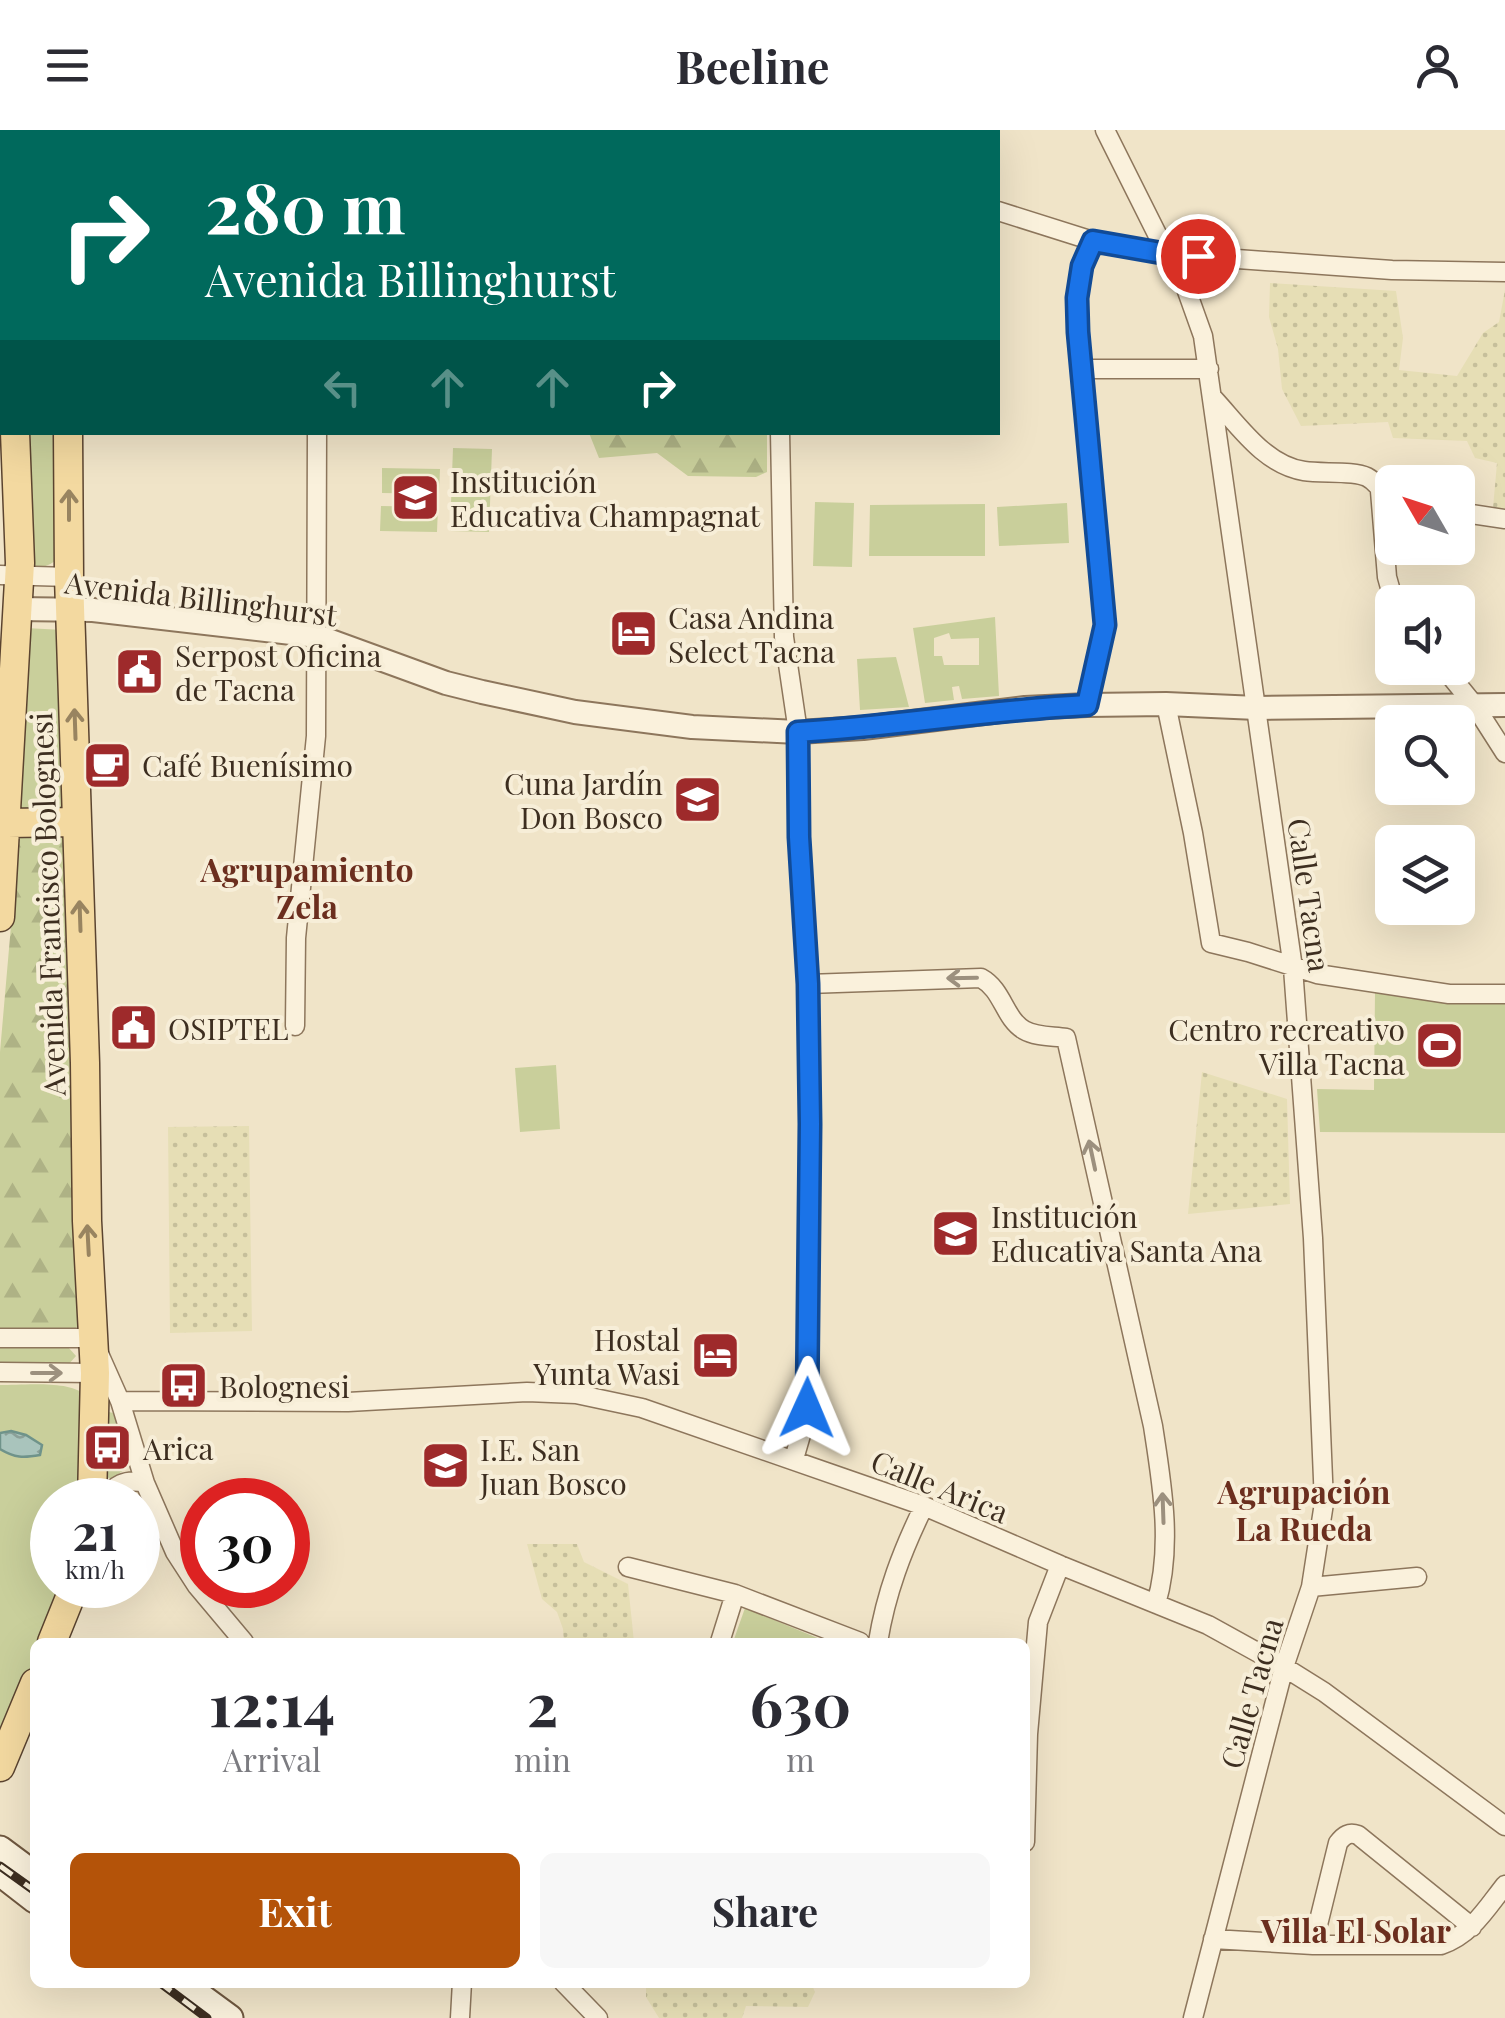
<!DOCTYPE html>
<meta charset="utf-8">
<style>
:root{--surface:#fff;--page:#f7f7f7;--text:#2b2b33;--muted:#7c7c81;--accent:#b45309}
body{margin:0;font-family:"Playfair Display",serif;background:var(--page);color:var(--text);height:100vh;display:flex;flex-direction:column;font-size:38px;white-space:nowrap}
*{box-sizing:border-box;margin:0}
p{font-size:32px;color:var(--muted)}
.icon{flex:none;width:55px;height:55px;fill:none;stroke:currentColor;stroke-width:2;stroke-linecap:round;stroke-linejoin:round}
.map{position:relative;flex:1;overflow:hidden}
.panel{position:absolute;left:30px;top:1508px;width:1000px;height:350px;display:flex;flex-direction:column;background:var(--surface);border-radius:15px;box-shadow:0 10px 40px #0002}
.panel>*{flex:none}
.banner{position:absolute;left:0px;top:0px;width:1000px;height:305px;box-shadow:0 10px 40px #0002;background:#00695c;color:#fff;overflow:hidden}
.needle{width:65px;rotate:309deg}
.tools{position:absolute;left:1375px;top:335px;display:grid;gap:20px}
.tools a{display:grid;place-items:center;width:100px;height:100px;border-radius:15px;background:var(--surface);box-shadow:0 10px 40px #0002;font-size:50px}
.speed{position:absolute;left:30px;top:1348px;display:flex;gap:20px;font-size:50px;font-weight:700;text-align:center}
.speed>*{display:grid;place-content:center;width:130px;height:130px;border-radius:50%;background:var(--surface);box-shadow:0 10px 40px #0002;line-height:1}
.speed small{font-size:25px;font-weight:400}
.speed .limit{border:15px solid #d22;background:#fff;color:#111}
.pin{position:absolute;display:grid;place-items:center;width:85px;height:85px;color:#fff;margin:-42px;border:5px solid #fff;border-radius:50%;box-shadow:0 2px 10px #0007}
.me{position:absolute;width:110px;margin:-55px;rotate:1deg;stroke-linejoin:round;filter:drop-shadow(0 0 8px #0008)}
.turn{display:flex;align-items:center;gap:35px;height:210px;padding:0 40px;font-size:45px}
.turn .icon{width:130px;height:130px;stroke-width:2.5}
.turn b{display:block;font-size:70px;line-height:85px}
.lanes{display:flex;align-items:center;height:95px;padding:0 40px;background:#0003;justify-content:center;gap:50px;direction:ltr}
.lanes .off{opacity:.35}
.eta{display:flex;justify-content:space-evenly;align-items:center;height:170px;text-align:center}
.eta b{font-size:60px;font-weight:700;line-height:70px}
.button{display:flex;gap:20px;margin-top:auto;padding:20px 40px}
.button a{flex:1;height:115px;border-radius:15px;background:var(--accent);color:#fff;font-size:40px;font-weight:700;line-height:115px;text-align:center}
.button a+a{background:var(--page);color:var(--text)}
header{display:flex;justify-content:space-between;align-items:center;height:130px;padding:0 40px;background:var(--surface);font-size:45px;font-weight:700}
.map>svg:first-child{display:block}
.farmland{fill:url(#farmland-dots)}
.green{fill:#c9cf9b;fill-rule:evenodd}
.forest{fill:url(#forest-firs)}
.water{fill:url(#water-ripples);stroke:#6f938a;stroke-width:2.5}
.lines{fill:none;stroke-linecap:round;stroke-linejoin:round}
.minor-casing{stroke:#8d765c;stroke-width:21}
.tertiary-casing{stroke:#8d765c;stroke-width:26}
.secondary-casing{stroke:#6f573f;stroke-width:29}
.primary-casing{stroke:#5b4430;stroke-width:31}
.minor{stroke:#faf1dc;stroke-width:18}
.tertiary{stroke:#faf1dc;stroke-width:22}
.secondary{stroke:#faf1dc;stroke-width:25}
.primary{stroke:#f3d9a0;stroke-width:28}
.rail-casing{stroke:#3d2e20;stroke-width:9}
.rail{stroke:#f7eed8;stroke-width:5;stroke-dasharray:15;stroke-linecap:butt}
.oneway{stroke:#988460}
.oneway2{stroke:#9c907e}
.route-casing{stroke:#114b97;stroke-width:25}
.route{stroke:#1a73e8;stroke-width:18}
.labels{text-anchor:middle;dominant-baseline:central;stroke-width:8;stroke-linejoin:round;paint-order:stroke}
.poi-label{font-size:30px;fill:#3d2e20;stroke:#f7eed8;text-anchor:start}
.street-label{font-size:30px;fill:#3d2e20;stroke:#f7eed8}
.neighbourhood-label{font-size:32px;font-weight:bold;fill:#6b2e1e;stroke:#f7eed8}
</style>
<header><svg class="icon" aria-label="menu" viewBox="0 0 24 24"><path d="M4 6h16M4 12h16M4 18h16"/></svg>Beeline<svg class="icon" aria-label="person" viewBox="0 0 24 24"><circle cx="12" cy="8" r="4"/><path d="M4 21q1-7 8-7t8 7"/></svg></header>
<div class="map">
<svg width="1505" height="1888" viewBox="0 0 1505 1888">
<defs>
<pattern id="farmland-dots" width="8" height="8" patternUnits="userSpaceOnUse" patternTransform="scale(2.5)"><rect width="8" height="8" fill="#e6deb5"/><path d="M2 2h.1M6 6h.1" fill="none" stroke="#c6bf9b" stroke-width="1.8" stroke-linecap="round"/></pattern>
<pattern id="forest-firs" width="22" height="20" patternUnits="userSpaceOnUse" patternTransform="scale(2.5)"><rect width="22" height="20" fill="#c9cf9b"/><path d="M5 1l3.5 6h-7zM16 11l3.5 6h-7z" fill="#aeb285"/></pattern>
<pattern id="water-ripples" width="26" height="14" patternUnits="userSpaceOnUse" patternTransform="scale(2.5)"><rect width="26" height="14" fill="#a9c4bc"/><path d="M2 4q2-2 4 0t4 0M15 11q2-2 4 0t4 0" fill="none" stroke="#8ba098"/></pattern>
</defs>
<rect width="100%" height="100%" fill="#f0e4c8"/>
<path class="farmland" d="M 1270,153 L 1396,161 L 1403,208 L 1399,240 L 1457,246 L 1483,203 L 1499,192 L 1505,160 L 1505,380 L 1493,378 L 1497,333 L 1475,328 L 1467,311 L 1393,308 L 1388,292 L 1301,296 L 1282,259 L 1278,219 L 1269,187 Z
M 1202,942 L 1287,969 L 1290,1074 L 1188,1084 Z
M 249,996 L 252,1201 L 170,1203 L 168,997 Z
M 527,1414 L 577,1414 L 584,1432 L 628,1454 L 634,1512 L 564,1512 L 563,1499 L 557,1482 L 542,1469 Z
M 646,1853 L 811,1853 L 815,1862 L 808,1877 L 746,1876 L 742,1888 L 659,1888 L 646,1867 Z"/>
<path class="green" d="M 23,303 L 59,303 L 62,426 C 51,434 44,440 30,435 Z
M 453,318 L 492,319 L 489,402 L 450,401 Z
M 382,338 L 440,339 L 439,364 L 382,363 Z
M 815,372 L 854,373 L 852,437 L 813,436 Z
M 1067,373 L 1069,413 L 999,416 L 997,377 Z
M 985,374 L 985,426 L 869,426 L 870,375 Z
M 381,376 L 438,377 L 437,402 L 380,401 Z
M 995,487 L 999,566 L 962,569 L 959,556 L 952,557 L 954,570 L 925,573 L 913,498 ZM 949,503 L 951,509 L 979,508 L 979,535 L 944,535 L 942,526 L 934,526 L 934,508 Z
M 25,498 L 64,500 L 68,678 L 18,687 Z
M 896,527 L 909,577 L 860,580 L 857,529 Z
M 1375,863 L 1453,872 L 1505,872 L 1505,1003 L 1320,1002 L 1317,959 L 1374,960 Z
M 556,935 L 560,999 L 520,1002 L 515,938 Z
M 0,1216 L 68,1217 L 76,1226 L 68,1235 L 0,1233 Z
M 0,1255 C 22,1255 68,1250 84,1264 L 81,1343 L 78,1370 L 52,1370 L 52,1455 L 60,1455 L 41,1512 L 35,1512 L 35,1528 L 0,1609 Z
M 109,1282 L 113,1283 L 131,1331 L 130,1335 L 112,1349 L 106,1347 L 107,1283 Z
M 745,1478 L 827,1512 L 733,1512 Z"/>
<path class="forest" d="M 589,303 L 767,303 L 767,342 L 756,347 L 688,346 L 657,323 L 599,328 Z
M 65,701 L 81,1192 L 75,1199 L 0,1202 L 0,922 L 19,704 Z"/>
<path class="water" d="M 11,1301 L 26,1305 L 42,1315 L 40,1325 C 23,1328 15,1328 0,1319 L 0,1303 Z"/>
<g class="lines">
<defs>
<path id="minor" d="M 776,0 L 776,2
M 1105,0 L 1167,124 L 1183,150 L 1203,206 L 1293,838 L 1313,1108 L 1324,1373 L 1311,1457 L 1284,1537 L 1193,1888
M 569,2 L 570,0
M 854,2 L 854,0
M 0,35 L 2,35
M 998,81 L 1093,111 L 1167,124 L 1392,140 L 1505,142
M 1080,239 L 1209,239
M 0,247 L 2,247
M 1214,269 C 1239,296 1265,335 1304,341 C 1321,344 1353,340 1367,347 C 1379,353 1376,360 1392,364
M 780,302 L 784,507 L 798,602 L 799,707 L 808,854 L 810,995 L 808,1264 L 805,1291 L 794,1329
M 1380,361 L 1387,447 L 1394,472
M 1458,382 L 1505,389
M 0,445 L 69,447
M 1444,538 L 1475,576 L 1505,623
M 1166,574 L 1193,703 L 1211,813 L 1248,822 L 1317,844 L 1449,864 L 1505,864
M 1087,575 L 1105,495 L 1078,202 C 1077,165 1078,145 1093,111
M 808,854 L 981,848 C 1003,860 1004,888 1024,900 C 1036,907 1053,906 1066,908 L 1153,1296 C 1162,1354 1173,1417 1156,1474
M 295,896 L 296,808 L 316,606 L 317,302
M 0,1208 L 92,1208 L 120,1271 L 145,1353 L 175,1422 L 197,1456 L 244,1512
M 0,1242 L 95,1243 L 101,1251
M 120,1271 L 348,1272 L 527,1262 L 576,1264 L 642,1278 L 924,1376 L 1060,1435 L 1208,1495 L 1284,1537 L 1324,1562 L 1505,1696
M 103,1370 C 115,1355 125,1348 145,1353
M 628,1437 L 735,1464 L 860,1512
M 1311,1457 L 1417,1447
M 720,1512 L 735,1464
M 878,1512 C 886,1463 902,1421 924,1376
M 1025,1712 L 1028,1604 L 1038,1492 L 1060,1435
M 1213,1809 L 1313,1815 L 1441,1815 C 1471,1805 1486,1779 1505,1755
M 1313,1815 L 1338,1713 C 1344,1705 1349,1702 1358,1705 L 1472,1797
M 563,1852 L 598,1888
M 460,1888 L 462,1852"/>
<path id="tertiary" d="M 286,2 L 287,0
M 17,479 L 93,480 L 317,506 L 446,553 L 482,562 L 575,582 L 692,597 L 798,602 L 863,598 L 1025,578 L 1087,575 L 1166,574 L 1257,578 L 1505,575"/>
<path id="secondary" d="M 0,1719 L 35,1745
M 0,1743 L 35,1770
M 181,1852 L 230,1888"/>
<path id="primary" d="M 9,0 L 9,2
M 60,2 L 60,0
M 68,302 L 69,447 L 85,933 L 87,1091 L 95,1243 L 92,1370
M 7,693 L 77,692
M 0,787 L 20,433 L 15,302
M 52,1512 L 75,1455
M 0,1637 L 35,1553"/>
</defs>
<use href="#minor" class="minor-casing"/>
<use href="#tertiary" class="tertiary-casing"/>
<use href="#secondary" class="secondary-casing"/>
<use href="#primary" class="primary-casing"/>
<use href="#minor" class="minor"/>
<use href="#tertiary" class="tertiary"/>
<use href="#secondary" class="secondary"/>
<use href="#primary" class="primary"/>
<defs>
<path id="rail" d="M 0,1736 L 35,1761
M 159,1852 L 207,1888"/>
</defs>
<use href="#rail" class="rail-casing"/>
<use href="#rail" class="rail"/>
</g>
<defs><path id="oneway-shaft" d="M-6 0H5M1.5-3L5.5 0L1.5 3" fill="none" stroke-width="1.6" stroke-linecap="round" stroke-linejoin="round" transform="scale(2.5)"/></defs>
<g class="oneway">
<use href="#oneway-shaft" transform="translate(69 375) rotate(-90)"/>
<use href="#oneway-shaft" transform="translate(75 594) rotate(-92)"/>
<use href="#oneway-shaft" transform="translate(80 786) rotate(-92)"/>
<use href="#oneway-shaft" transform="translate(88 1110) rotate(-93)"/>
</g>
<g class="oneway2">
<use href="#oneway-shaft" transform="translate(962 848) rotate(179)"/>
<use href="#oneway-shaft" transform="translate(1092 1025) rotate(-102)"/>
<use href="#oneway-shaft" transform="translate(47 1243)"/>
<use href="#oneway-shaft" transform="translate(1163 1378) rotate(-92)"/>
</g>
<g class="lines">
<defs>
<path id="route" d="M 807,1278 L 810,994 L 808,854 L 799,707 L 798,602 C 895,596 990,580 1087,575 L 1105,495 L 1078,202 L 1077,168 L 1082,136 L 1093,111 L 1167,124 L 1198,126"/>
</defs>
<use href="#route" class="route-casing"/>
<use href="#route" class="route"/>
</g>
<defs>
<symbol id="school-square" viewBox="-11 -11 22 22"><rect x="-9" y="-9" width="18" height="18" rx="4" fill="#9e2a2b" stroke="#f7eed8"/><path d="M0-5L7-2L0 1L-7-2ZM-4 1L0 2.5L4 1V4Q0 6-4 4Z" fill="#fff"/></symbol>
<symbol id="hotel-square" viewBox="-11 -11 22 22"><rect x="-9" y="-9" width="18" height="18" rx="4" fill="#9e2a2b" stroke="#f7eed8"/><path d="M-6-4.5h1.5V1H6V5H4.5V3h-9V5H-6ZM-4 0a1.8 1.8 0 1 1 3.6 0ZM.5 0V-2.5h3Q6-2.5 6 0Z" fill="#fff"/></symbol>
<symbol id="civic-square" viewBox="-11 -11 22 22"><rect x="-9" y="-9" width="18" height="18" rx="4" fill="#9e2a2b" stroke="#f7eed8"/><path d="M-.6-6.5H3V-4.5H.6V-3L4-1V1h2V6H-6V1h2V-1L-.6-3ZM-1.2 2.5V6h2.4V2.5Z" fill="#fff"/></symbol>
<symbol id="cafe-square" viewBox="-11 -11 22 22"><rect x="-9" y="-9" width="18" height="18" rx="4" fill="#9e2a2b" stroke="#f7eed8"/><path d="M-5.5-4.5H6V0H3Q3 3.5 0 3.5H-2.5Q-5.5 3.5-5.5 0ZM3-3.2v2h1.7v-2ZM-6 4.5H4V6H-6Z" fill="#fff"/></symbol>
<symbol id="stadium-square" viewBox="-11 -11 22 22"><rect x="-9" y="-9" width="18" height="18" rx="4" fill="#9e2a2b" stroke="#f7eed8"/><path d="M0-5a6.5 5 0 1 0 0 10a6.5 5 0 1 0 0-10ZM-3.5-1.8h7v3.6h-7Z" fill="#fff"/></symbol>
<symbol id="bus-square" viewBox="-11 -11 22 22"><rect x="-9" y="-9" width="18" height="18" rx="4" fill="#9e2a2b" stroke="#f7eed8"/><path d="M-5-6H5V4H4V6H2V4H-2V6H-4V4H-5ZM-3.5-4V0h7V-4ZM-3.5 1.2v1.5H-2V1.2ZM2 1.2v1.5H3.5V1.2Z" fill="#fff"/></symbol>
</defs>
<g fill-rule="evenodd">
<use href="#school-square" x="388" y="340" width="55" height="55"/>
<use href="#hotel-square" x="606" y="476" width="55" height="55"/>
<use href="#civic-square" x="112" y="514" width="55" height="55"/>
<use href="#cafe-square" x="80" y="608" width="55" height="55"/>
<use href="#school-square" x="670" y="642" width="55" height="55"/>
<use href="#civic-square" x="106" y="870" width="55" height="55"/>
<use href="#stadium-square" x="1412" y="888" width="55" height="55"/>
<use href="#school-square" x="928" y="1076" width="55" height="55"/>
<use href="#hotel-square" x="688" y="1198" width="55" height="55"/>
<use href="#bus-square" x="156" y="1228" width="55" height="55"/>
<use href="#bus-square" x="80" y="1290" width="55" height="55"/>
<use href="#school-square" x="418" y="1308" width="55" height="55"/>
</g>
<g class="labels">
<g class="poi-label">
<text x="450" y="351">Institución<tspan x="450" dy="34">Educativa Champagnat</tspan></text>
<text x="668" y="487">Casa Andina<tspan x="668" dy="34">Select Tacna</tspan></text>
<text x="175" y="525">Serpost Oficina<tspan x="175" dy="34">de Tacna</tspan></text>
<text x="142" y="635">Café Buenísimo</text>
<text x="663" y="653" text-anchor="end">Cuna Jardín<tspan x="663" dy="34">Don Bosco</tspan></text>
<text x="168" y="898">OSIPTEL</text>
<text x="1405" y="899" text-anchor="end">Centro recreativo<tspan x="1405" dy="34">Villa Tacna</tspan></text>
<text x="991" y="1086">Institución<tspan x="991" dy="34">Educativa Santa Ana</tspan></text>
<text x="680" y="1209" text-anchor="end">Hostal<tspan x="680" dy="34">Yunta Wasi</tspan></text>
<text x="219" y="1256">Bolognesi</text>
<text x="143" y="1318">Arica</text>
<text x="480" y="1319">I.E. San<tspan x="480" dy="34">Juan Bosco</tspan></text>
</g>
<g class="street-label">
<text transform="translate(201 468) rotate(7)">Avenida Billinghurst</text>
<text transform="translate(1310 765) rotate(82)">Calle Tacna</text>
<text transform="translate(47 774) rotate(-92)">Avenida Francisco Bolognesi</text>
<text transform="translate(940 1356) rotate(22)">Calle Arica</text>
<text transform="translate(1251 1563) rotate(-74)">Calle Tacna</text>
</g>
<g class="neighbourhood-label">
<text x="307" y="738">Agrupamiento<tspan x="307" dy="37">Zela</tspan></text>
<text x="1304" y="1360">Agrupación<tspan x="1304" dy="37">La Rueda</tspan></text>
<text x="1356" y="1799">Villa El Solar</text>
</g>
</g>
</svg>
<div class="tools">
<a><svg class="needle" viewBox="-14 -14 28 28"><path d="M0-13l5 13h-10z" fill="#e53935"/><path d="M0 13l5-13h-10z" fill="#7c7c81"/></svg></a>
<a><svg class="icon" aria-label="sound" viewBox="0 0 24 24"><path d="M4 9h4l5-4v14l-5-4H4zM17 9q2 3 0 6"/></svg></a>
<a><svg class="icon" aria-label="search" viewBox="0 0 24 24"><circle cx="10" cy="10" r="6"/><path d="M15 15l6 6"/></svg></a>
<a><svg class="icon" aria-label="layers" viewBox="0 0 24 24"><path d="M12 4l9 5-9 5-9-5zM3 14l9 5 9-5"/></svg></a>
</div>
<div class="speed"><div>21<small>km/h</small></div><div class="limit">30</div></div>
<div class="pin" style="left:1198px;top:126px;background:#d93025"><svg class="icon" aria-label="arrive" viewBox="0 0 24 24"><path d="M6 21V4h12l-3 4 3 4H6"/></svg></div>
<svg class="me" style="left:807px;top:1278px" viewBox="-20 -20 40 40"><path d="M0-17L14 15 0 8-14 15z" fill="#1a73e8" stroke="#fff" stroke-width="4"/></svg>
<div class="banner">
<div class="turn"><svg class="icon" aria-label="right" viewBox="0 0 24 24"><path d="M7 20v-9h11M14 6l5 5-5 5"/></svg><div><b>280 m</b>Avenida Billinghurst</div></div>
<div class="lanes"><svg class="icon off" aria-label="left" viewBox="0 0 24 24"><path d="M17 20v-9H6M10 6l-5 5 5 5"/></svg><svg class="icon off" aria-label="ahead" viewBox="0 0 24 24"><path d="M12 20V5M6 11l6-6 6 6"/></svg><svg class="icon off" aria-label="ahead" viewBox="0 0 24 24"><path d="M12 20V5M6 11l6-6 6 6"/></svg><svg class="icon" aria-label="right" viewBox="0 0 24 24"><path d="M7 20v-9h11M14 6l5 5-5 5"/></svg></div>
</div>
<section class="panel">
<div class="eta">
<div><b>12:14</b><p>Arrival</p></div>
<div><b>2</b><p>min</p></div>
<div><b>630</b><p>m</p></div>
</div>
<div class="button"><a>Exit</a><a>Share</a></div>
</section>
</div>
